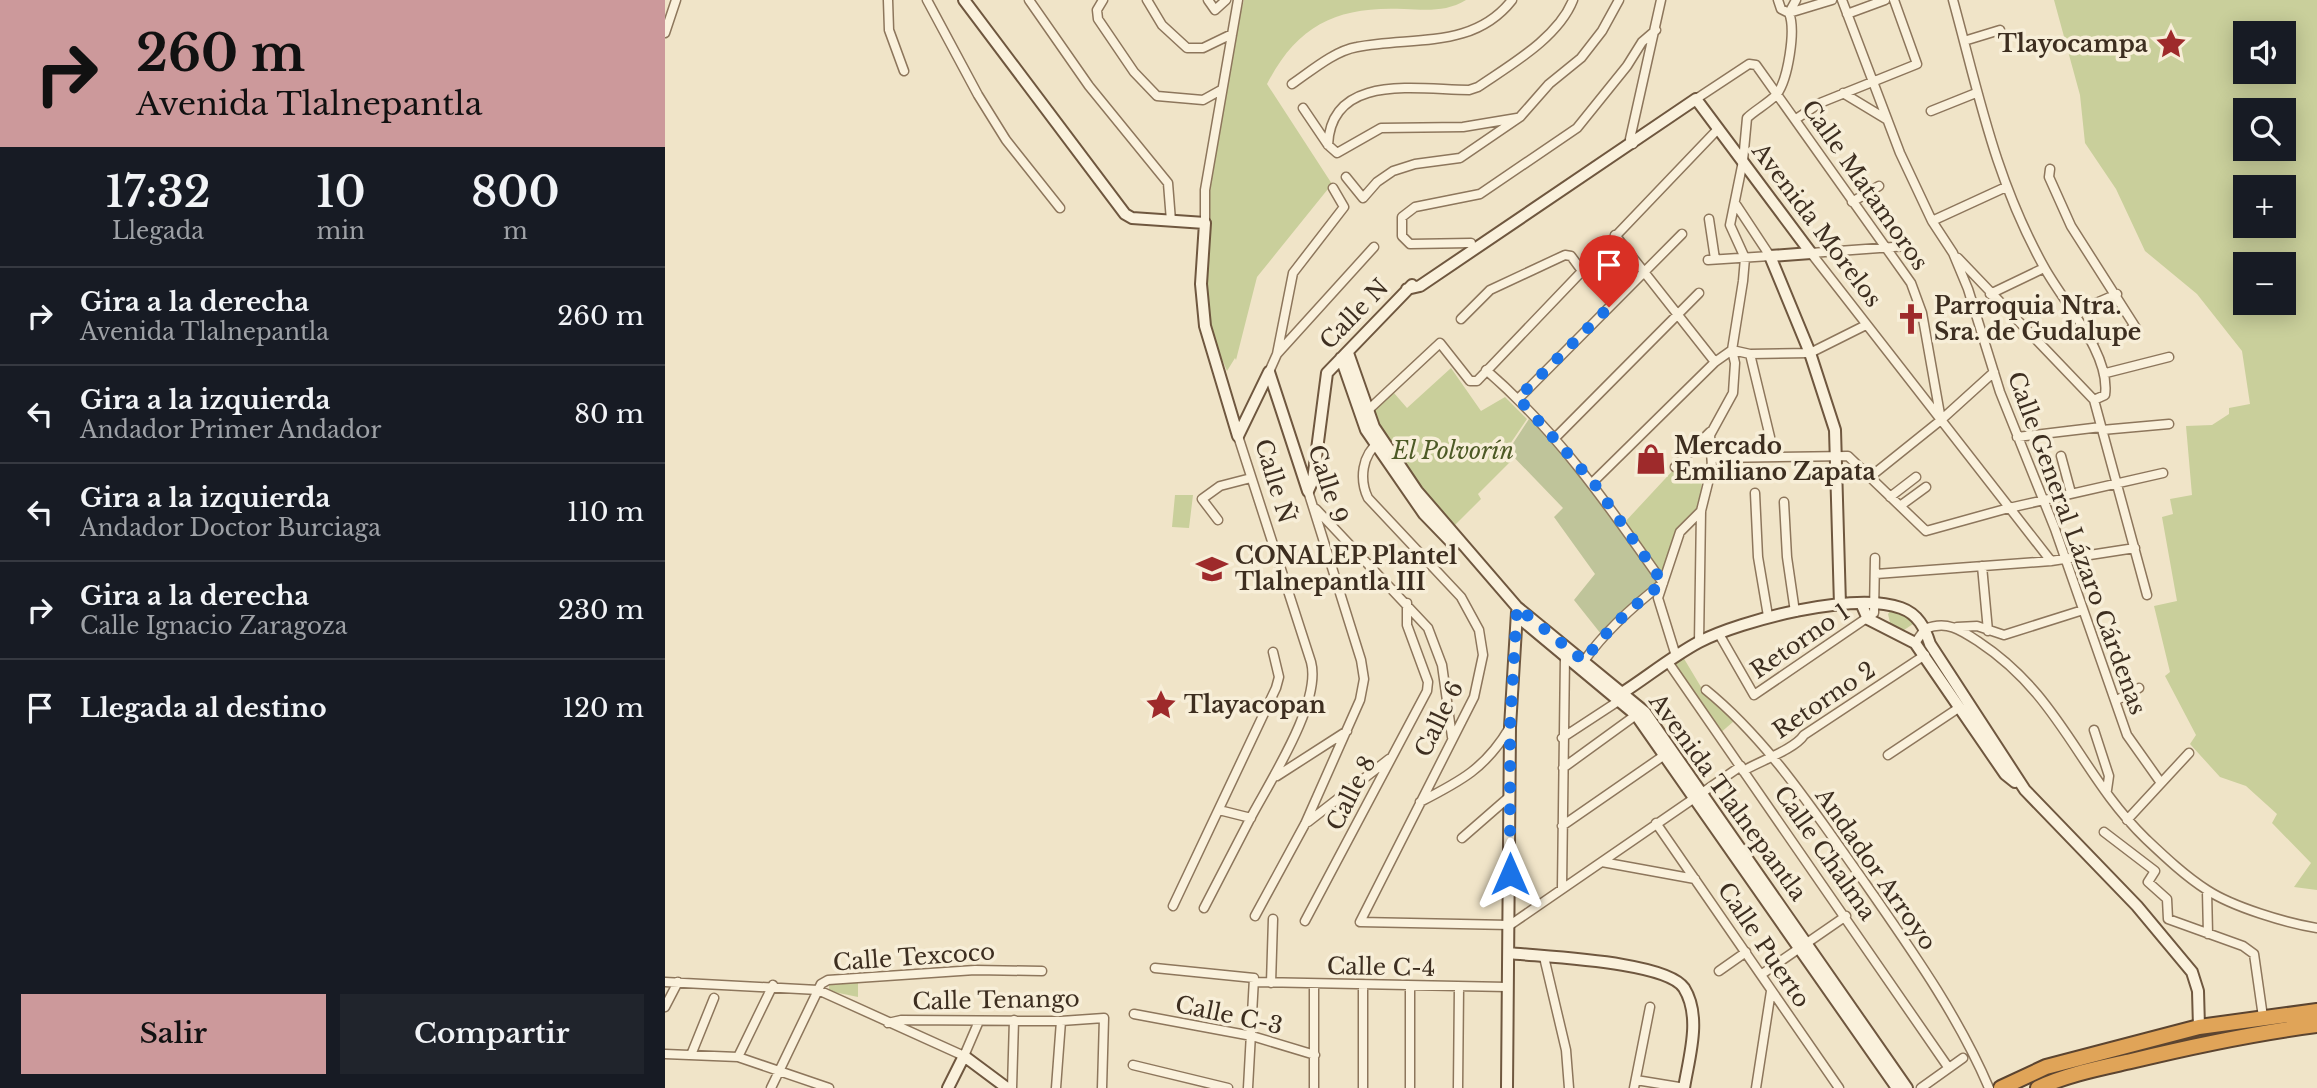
<!DOCTYPE html>
<html lang="es">
<meta charset="utf-8">
<style>
:root{--surface:#171b24;--page:#20242c;--text:#f1f3f6;--muted:#9ea1a6;--line:#363941;--accent:#cc999b}
body{margin:0;font-family:"Libre Baskerville",serif;background:var(--page);color:var(--text);height:100vh;display:flex;flex-direction:column;font-size:26px;white-space:nowrap}
*{box-sizing:border-box;margin:0}
p{font-size:23px;color:var(--muted)}
.icon{flex:none;width:38px;height:38px;fill:none;stroke:currentColor;stroke-width:2;stroke-linecap:round;stroke-linejoin:round}
.map{position:relative;flex:1;overflow:hidden}
.panel{display:flex;flex-direction:column;background:var(--surface);width:665px}
.panel>*{flex:none}
.top-card{background:#cc999b;color:#111;overflow:hidden}
.controls{position:absolute;left:1568px;top:21px;display:grid;gap:14px}
.controls a{display:grid;place-items:center;width:63px;height:63px;border-radius:0px;background:var(--surface);box-shadow:0 4px 18px #0003;font-size:35px}
.pin{position:absolute;display:grid;place-items:center;width:60px;height:60px;color:#fff;margin:-72px -30px;border-radius:50% 50% 50% 0;rotate:-45deg;box-shadow:0 0 7px #0007}
.pin .icon{rotate:45deg}
.me{position:absolute;width:77px;margin:-38px;rotate:0deg;stroke-linejoin:round;filter:drop-shadow(0 0 5px #0008)}
.turn{display:flex;align-items:center;gap:24px;height:147px;padding:0 21px;font-size:32px}
.turn .icon{width:91px;height:91px;stroke-width:2.5}
.turn b{display:block;font-size:49px;line-height:60px}
.eta{display:flex;justify-content:space-evenly;align-items:center;height:119px;text-align:center}
.eta b{font-size:42px;font-weight:600;line-height:49px}
.cta{display:flex;gap:14px;margin-top:auto;padding:14px 21px}
.cta a{flex:1;height:80px;border-radius:0px;background:var(--accent);color:#111;font-size:28px;font-weight:600;line-height:80px;text-align:center}
.cta a+a{background:var(--page);color:var(--text)}
ul{padding:0;list-style:none}
li{display:flex;align-items:center;gap:21px;height:98px;padding:0 21px;border-top:2px solid var(--line)}
li div{flex:1}
li b{display:block;font-size:26px}
li em{font-style:normal}
main{display:flex;flex:1;min-height:0}
.map>svg:first-child{display:block}
.green{fill:#c9cf9b;fill-rule:evenodd}
.cemetery{fill:#bfc49a}
.lines{fill:none;stroke-linecap:round;stroke-linejoin:round}
.street-casing{stroke:#8d765c;stroke-width:11}
.secondary-casing{stroke:#6f573f;stroke-width:14}
.highway-casing{stroke:#5b4430;stroke-width:18}
.street{stroke:#faf1dc;stroke-width:8}
.secondary{stroke:#faf1dc;stroke-width:10}
.highway{stroke:#e0a458;stroke-width:14}
.route{stroke:#1a73e8;stroke-width:12;stroke-dasharray:0 21.6}
.labels{text-anchor:middle;dominant-baseline:central;stroke-width:7;stroke-linejoin:round;paint-order:stroke}
.poi-label{font-size:23px;font-weight:bold;fill:#3d2e20;stroke:#f7eed8;text-anchor:start}
.street-label{font-size:23px;fill:#3d2e20;stroke:#f7eed8}
.park-label{font-size:23px;font-style:italic;fill:#4d5a26;stroke:#f7eed8}
</style>
<main>
<section class="panel">
<div class="top-card">
<div class="turn"><svg class="icon" aria-label="right" viewBox="0 0 24 24"><path d="M7 20v-9h11M14 6l5 5-5 5"/></svg><div><b>260 m</b>Avenida Tlalnepantla</div></div>
</div>
<div class="eta">
<div><b>17:32</b><p>Llegada</p></div>
<div><b>10</b><p>min</p></div>
<div><b>800</b><p>m</p></div>
</div>
<ul>
<li><svg class="icon" aria-label="right" viewBox="0 0 24 24"><path d="M7 20v-9h11M14 6l5 5-5 5"/></svg><div><b>Gira a la derecha</b><p>Avenida Tlalnepantla</p></div><em>260 m</em></li>
<li><svg class="icon" aria-label="left" viewBox="0 0 24 24"><path d="M17 20v-9H6M10 6l-5 5 5 5"/></svg><div><b>Gira a la izquierda</b><p>Andador Primer Andador</p></div><em>80 m</em></li>
<li><svg class="icon" aria-label="left" viewBox="0 0 24 24"><path d="M17 20v-9H6M10 6l-5 5 5 5"/></svg><div><b>Gira a la izquierda</b><p>Andador Doctor Burciaga</p></div><em>110 m</em></li>
<li><svg class="icon" aria-label="right" viewBox="0 0 24 24"><path d="M7 20v-9h11M14 6l5 5-5 5"/></svg><div><b>Gira a la derecha</b><p>Calle Ignacio Zaragoza</p></div><em>230 m</em></li>
<li><svg class="icon" aria-label="arrive" viewBox="0 0 24 24"><path d="M6 21V4h12l-3 4 3 4H6"/></svg><div><b>Llegada al destino</b></div><em>120 m</em></li>
</ul>
<div class="cta"><a>Salir</a><a>Compartir</a></div>
</section>
<div class="map">
<svg width="1652" height="1088" viewBox="0 0 1652 1088">
<rect width="100%" height="100%" fill="#f0e4c8"/>
<path class="green" d="M 579,0 L 801,0 C 781,12 762,10 739,9 C 673,6 633,24 602,84 L 667,184 L 592,277 L 571,360 L 570,358 L 562,371 C 556,356 548,341 545,325 C 526,227 554,96 579,0 Z
M 1389,0 L 1652,0 L 1652,890 L 1629,887 L 1646,863 L 1607,823 L 1612,814 L 1581,786 L 1555,777 L 1525,744 L 1531,735 L 1500,676 L 1505,672 L 1489,606 L 1512,601 L 1497,517 L 1508,514 L 1505,499 L 1527,495 L 1521,426 L 1547,425 L 1564,414 L 1564,408 L 1585,404 L 1577,351 L 1532,294 L 1480,251 L 1451,189 L 1420,143 L 1415,95 ZM 1580,33 L 1619,33 L 1619,72 L 1580,72 ZM 1580,110 L 1619,110 L 1619,149 L 1580,149 ZM 1619,187 L 1619,226 L 1580,226 L 1580,187 ZM 1619,264 L 1619,303 L 1580,303 L 1580,264 Z
M 786,368 L 816,411 L 840,397 L 862,419 L 841,450 L 848,459 L 813,494 L 816,499 L 787,528 L 734,462 L 703,413 L 729,393 L 742,408 Z
M 1039,464 L 1034,509 L 1013,532 L 997,578 L 959,523 L 1012,466 Z
M 510,495 L 528,495 L 524,528 L 507,527 Z
M 1226,610 L 1243,613 L 1248,624 L 1239,630 L 1226,627 L 1223,614 Z
M 1018,657 L 1039,692 L 1069,721 L 1053,735 L 1007,663 Z
M 193,982 L 193,997 L 164,991 L 164,983 Z"/>
<path class="cemetery" d="M 864,419 C 914,469 954,526 994,583 L 936,634 L 909,600 L 930,574 L 889,517 L 898,508 L 843,451 Z"/>
<g class="lines">
<defs>
<path id="street" d="M 223,0 L 224,30 L 239,71
M 262,0 L 313,95 L 341,140 L 395,208
M 364,0 L 424,86 L 503,183 L 506,221
M 438,0 L 432,10 L 433,19 L 469,72 L 492,96 L 538,100 L 556,90
M 482,0 L 497,25 L 522,48 L 538,48 L 567,34
M 543,0 L 550,10 L 561,0
M 1113,0 L 1116,9 L 1124,13 L 1167,0
M 1177,0 L 1235,153 L 1267,221 L 1288,253 L 1303,289 L 1335,392 L 1390,529 L 1462,735 L 1496,783
M 1288,0 C 1314,95 1330,179 1379,267 C 1398,302 1446,354 1440,395 L 1429,400
M 1182,14 L 1220,0
M 0,33 L 11,0
M 1299,41 L 1335,30
M 627,84 C 646,71 669,51 692,47 C 747,36 808,50 847,0
M 1178,93 L 1221,119
M 1031,99 L 1084,64 L 1091,65 L 1246,283 L 1257,313 L 1276,420
M 638,108 L 663,145 L 672,153 L 716,128 L 798,127 L 852,118
M 1266,111 L 1311,93
M 1131,119 L 1155,103 L 1252,64 L 1229,0
M 968,144 L 965,139 L 996,0
M 663,145 C 666,72 754,90 804,90 L 813,87 C 845,65 893,38 908,0
M 1385,169 L 1384,177 L 1406,226 L 1471,328 L 1425,340
M 681,177 L 698,198 L 712,182 L 728,171 L 750,164 L 795,158 L 855,117 L 884,84 L 916,58 L 937,31 L 954,0
M 1187,202 L 1214,186
M 1044,219 L 1050,259
M 1267,221 L 1341,187
M 540,223 L 540,190 L 573,0
M 950,235 L 1050,362
M 806,243 L 745,244 L 737,236 L 737,217 L 750,207 L 815,194 L 912,128 L 962,66 L 977,42 L 991,30
M 1146,253 L 1386,561
M 1146,253 L 1242,246
M 1293,258 L 1429,400 L 1482,595
M 1043,260 L 1105,256 L 1070,203
M 1325,294 L 1379,268
M 1408,313 L 1452,294
M 796,319 L 825,290 L 900,255 L 906,256 L 917,271
M 612,354 L 628,273 L 679,207 L 668,188
M 1085,354 L 1105,437
M 821,370 C 893,432 944,506 998,583
M 604,372 L 612,354 L 709,247
M 1441,373 L 1504,357
M 854,398 L 1017,234
M 700,413 L 775,343 L 805,381 L 812,381 L 1053,129
M 1437,430 L 1504,424
M 891,437 L 1034,293
M 1352,437 L 1436,427
M 714,442 C 697,455 694,479 703,498 L 796,597 L 814,630 L 818,655 L 809,697 L 695,922 L 845,925 L 1076,766
M 1396,456 L 1406,493
M 1048,458 L 1183,456 L 1261,531 L 1344,508 L 1498,473
M 1010,467 L 1045,432
M 1205,477 L 1276,420 L 1329,372
M 928,482 L 1050,362 L 1067,350 L 1085,354 L 1145,353 L 1201,325
M 1090,493 L 1093,557 L 1103,616
M 1225,497 L 1251,477
M 1119,502 L 1122,557 L 1130,612
M 1235,506 L 1261,487
M 651,509 L 763,628 L 777,665 L 787,737
M 553,520 L 537,499 L 555,486 L 586,478
M 1317,566 L 1323,631
M 1211,574 L 1386,561 L 1470,548
M 1292,627 L 1312,626 L 1339,635 L 1418,610
M 1054,634 L 1089,695 L 1209,613 L 1210,558
M 1034,642 L 1036,511 L 1047,467 L 1045,435 L 1068,393 L 1070,363 L 1067,350 L 1078,281 L 1080,258 L 1065,225 L 1078,161 L 1082,118 C 1090,110 1104,103 1112,94 C 1123,79 1131,30 1124,13 L 1131,0
M 1250,643 L 1260,629 C 1282,620 1296,630 1314,642 C 1396,696 1415,775 1481,839 C 1499,856 1520,876 1542,890 C 1568,907 1621,923 1652,928
M 1011,656 L 993,598 L 1015,532 L 1036,511
M 919,661 C 941,630 968,606 998,583
M 1003,662 L 1283,1067
M 1041,690 C 1105,742 1152,816 1200,883 C 1245,948 1293,1015 1324,1088
M 1452,700 L 1474,688
M 1429,730 L 1444,776 L 1442,790
M 897,738 L 952,702 L 950,697
M 1223,755 L 1295,707
M 898,768 L 971,715
M 1078,771 C 1095,761 1130,749 1139,735 L 1260,655
M 612,776 L 682,731
M 755,802 C 796,781 821,768 845,727
M 554,810 L 586,818
M 1462,820 L 1524,753
M 643,822 L 724,759
M 991,823 L 1174,1088
M 897,826 L 1001,754
M 1439,832 L 1490,871 L 1483,882 L 1502,899 L 1503,919 L 1578,946 L 1589,954 L 1598,1017
M 797,838 L 844,797
M 937,862 L 1030,879
M 897,888 L 900,656
M 1542,891 L 1543,934
M 508,906 L 611,688 L 614,677 L 608,652
M 539,908 C 554,879 569,850 584,821 C 603,784 657,703 646,662 L 573,436
M 590,916 L 640,824 L 695,700 L 699,679 L 696,660 L 643,491
M 640,921 L 762,691 L 763,682 L 742,625 L 742,603
M 879,957 L 901,1050 L 904,1088
M 490,968 L 589,978 L 583,1088
M 1054,971 L 1081,952
M 1097,974 L 1181,916
M 0,982 L 153,990 L 299,1056 L 314,1021
M 590,982 L 842,987
M 606,983 L 608,919
M 649,985 L 649,1088
M 0,1007 L 13,982
M 469,1014 L 587,1036 L 650,1055
M 223,1023 L 236,1020 L 396,1021 L 439,1018 L 437,1088
M 0,1054 L 73,1057 L 164,1088
M 26,1055 L 49,998
M 73,1057 L 108,985
M 468,1065 L 563,1088
M 971,1080 L 1020,1088
M 106,1088 L 156,984 L 163,980 L 310,970 L 377,971
M 347,1088 L 349,1020
M 391,1088 L 396,1021
M 698,1088 L 698,986
M 745,1088 L 745,987
M 793,1088 L 794,987
M 969,1088 L 985,1007
M 1091,1088 L 1106,991
M 1256,1088 L 1298,1058"/>
<path id="secondary" d="M 299,0 L 460,214 L 467,218 L 540,223 L 536,284 L 540,326 L 573,436
M 1146,253 L 1105,256 L 1145,353 L 1170,430 L 1175,605
M 742,289 L 755,286 L 1031,99 L 1146,253
M 683,353 L 709,427 L 752,491 L 852,607 L 980,712 L 1242,1088
M 676,358 L 701,430 L 759,514 L 789,545
M 604,372 L 643,491
M 573,436 L 604,372
M 643,491 L 648,480 L 662,373 L 747,285
M 1196,603 L 1203,619 L 1250,643 L 1340,774 L 1350,782
M 858,621 L 971,715 L 1232,1088
M 954,695 C 981,678 1006,657 1034,642 C 1077,620 1190,591 1236,608 C 1253,614 1260,628 1265,644 L 1360,790 L 1472,906 L 1527,972 L 1533,991 L 1534,1027
M 844,953 C 879,957 1001,961 1019,988 C 1037,1017 1024,1057 1019,1088
M 283,1088 L 299,1056 L 342,1088
M 842,1088 L 845,727 L 852,612"/>
<path id="highway" d="M 1336,1088 L 1381,1067 L 1534,1027 L 1652,1011
M 1373,1088 C 1403,1074 1435,1068 1466,1061 C 1528,1046 1589,1033 1652,1025"/>
</defs>
<use href="#street" class="street-casing"/>
<use href="#secondary" class="secondary-casing"/>
<use href="#highway" class="highway-casing"/>
<use href="#street" class="street"/>
<use href="#secondary" class="secondary"/>
<use href="#highway" class="highway"/>
</g>
<g class="lines">
<path class="route" d="M 845,874 L 845,727 L 852,607 L 919,661 C 941,630 968,606 998,583 L 928,482 L 853,398 L 944,307"/>
</g>
<defs>
<symbol id="sight-bare" viewBox="-9 -9 18 18"><path d="M0-6L1.8-2.2L6-1.7L2.9 1.2L3.7 5.4L0 3.3L-3.7 5.4L-2.9 1.2L-6-1.7L-1.8-2.2Z" fill="#9e2a2b" stroke="#f7eed8" stroke-width="2.5" paint-order="stroke"/></symbol>
<symbol id="church-bare" viewBox="-9 -9 18 18"><path d="M-1.2-6h2.4v3.5h3.3v2.4h-3.3V6h-2.4V-.1h-3.3v-2.4h3.3Z" fill="#9e2a2b" stroke="#f7eed8" stroke-width="2.5" paint-order="stroke"/></symbol>
<symbol id="shop-bare" viewBox="-9 -9 18 18"><path d="M-5-2.5h2.3a2.7 3.5 0 0 1 5.4 0H5L5.5 6h-11ZM-1.5-2.5h3a1.5 2.3 0 0 0-3 0Z" fill="#9e2a2b" stroke="#f7eed8" stroke-width="2.5" paint-order="stroke"/></symbol>
<symbol id="university-bare" viewBox="-9 -9 18 18"><path d="M0-5L7-2L0 1L-7-2ZM-4 1L0 2.5L4 1V4Q0 6-4 4Z" fill="#9e2a2b" stroke="#f7eed8" stroke-width="2.5" paint-order="stroke"/></symbol>
</defs>
<g fill-rule="evenodd">
<use href="#sight-bare" x="1484" y="22" width="44" height="44"/>
<use href="#church-bare" x="1224" y="297" width="44" height="44"/>
<use href="#shop-bare" x="964" y="437" width="44" height="44"/>
<use href="#university-bare" x="525" y="547" width="44" height="44"/>
<use href="#sight-bare" x="474" y="683" width="44" height="44"/>
</g>
<g class="labels">
<g class="poi-label">
<text x="1483" y="44" text-anchor="end">Tlayocampa</text>
<text x="1269" y="306">Parroquia Ntra.<tspan x="1269" dy="26">Sra. de Gudalupe</tspan></text>
<text x="1009" y="446">Mercado<tspan x="1009" dy="26">Emiliano Zapata</tspan></text>
<text x="570" y="556">CONALEP Plantel<tspan x="570" dy="26">Tlalnepantla III</tspan></text>
<text x="519" y="705">Tlayacopan</text>
</g>
<g class="street-label">
<text transform="translate(1200 185) rotate(55)">Calle Matamoros</text>
<text transform="translate(1152 225) rotate(53)">Avenida Morelos</text>
<text transform="translate(689 314) rotate(-46)">Calle N</text>
<text transform="translate(610 481) rotate(73)">Calle Ñ</text>
<text transform="translate(663 484) rotate(72)">Calle 9</text>
<text transform="translate(1412 543) rotate(70)">Calle General Lázaro Cárdenas</text>
<text transform="translate(1135 641) rotate(-34)">Retorno 1</text>
<text transform="translate(1159 700) rotate(-34)">Retorno 2</text>
<text transform="translate(774 719) rotate(-64)">Calle 6</text>
<text transform="translate(686 793) rotate(-63)">Calle 8</text>
<text transform="translate(1063 797) rotate(54)">Avenida Tlalnepantla</text>
<text transform="translate(1160 853) rotate(55)">Calle Chalma</text>
<text transform="translate(1211 869) rotate(55)">Andador Arroyo</text>
<text transform="translate(1099 945) rotate(56)">Calle Puerto</text>
<text transform="translate(249 957) rotate(-4)">Calle Texcoco</text>
<text transform="translate(716 967) rotate(1)">Calle C-4</text>
<text transform="translate(331 1000) rotate(-1)">Calle Tenango</text>
<text transform="translate(564 1015) rotate(12)">Calle C-3</text>
</g>
<g class="park-label">
<text x="788" y="451">El Polvorín</text>
</g>
</g>
</svg>
<div class="controls">
<a><svg class="icon" aria-label="sound" viewBox="0 0 24 24"><path d="M4 9h4l5-4v14l-5-4H4zM17 9q2 3 0 6"/></svg></a>
<a><svg class="icon" aria-label="search" viewBox="0 0 24 24"><circle cx="10" cy="10" r="6"/><path d="M15 15l6 6"/></svg></a>
<a>+</a>
<a>−</a>
</div>
<div class="pin" style="left:944px;top:307px;background:#d93025"><svg class="icon" aria-label="arrive" viewBox="0 0 24 24"><path d="M6 21V4h12l-3 4 3 4H6"/></svg></div>
<svg class="me" style="left:845px;top:874px" viewBox="-20 -20 40 40"><path d="M0-17L14 15 0 8-14 15z" fill="#1a73e8" stroke="#fff" stroke-width="4"/></svg>
</div>
</main>
